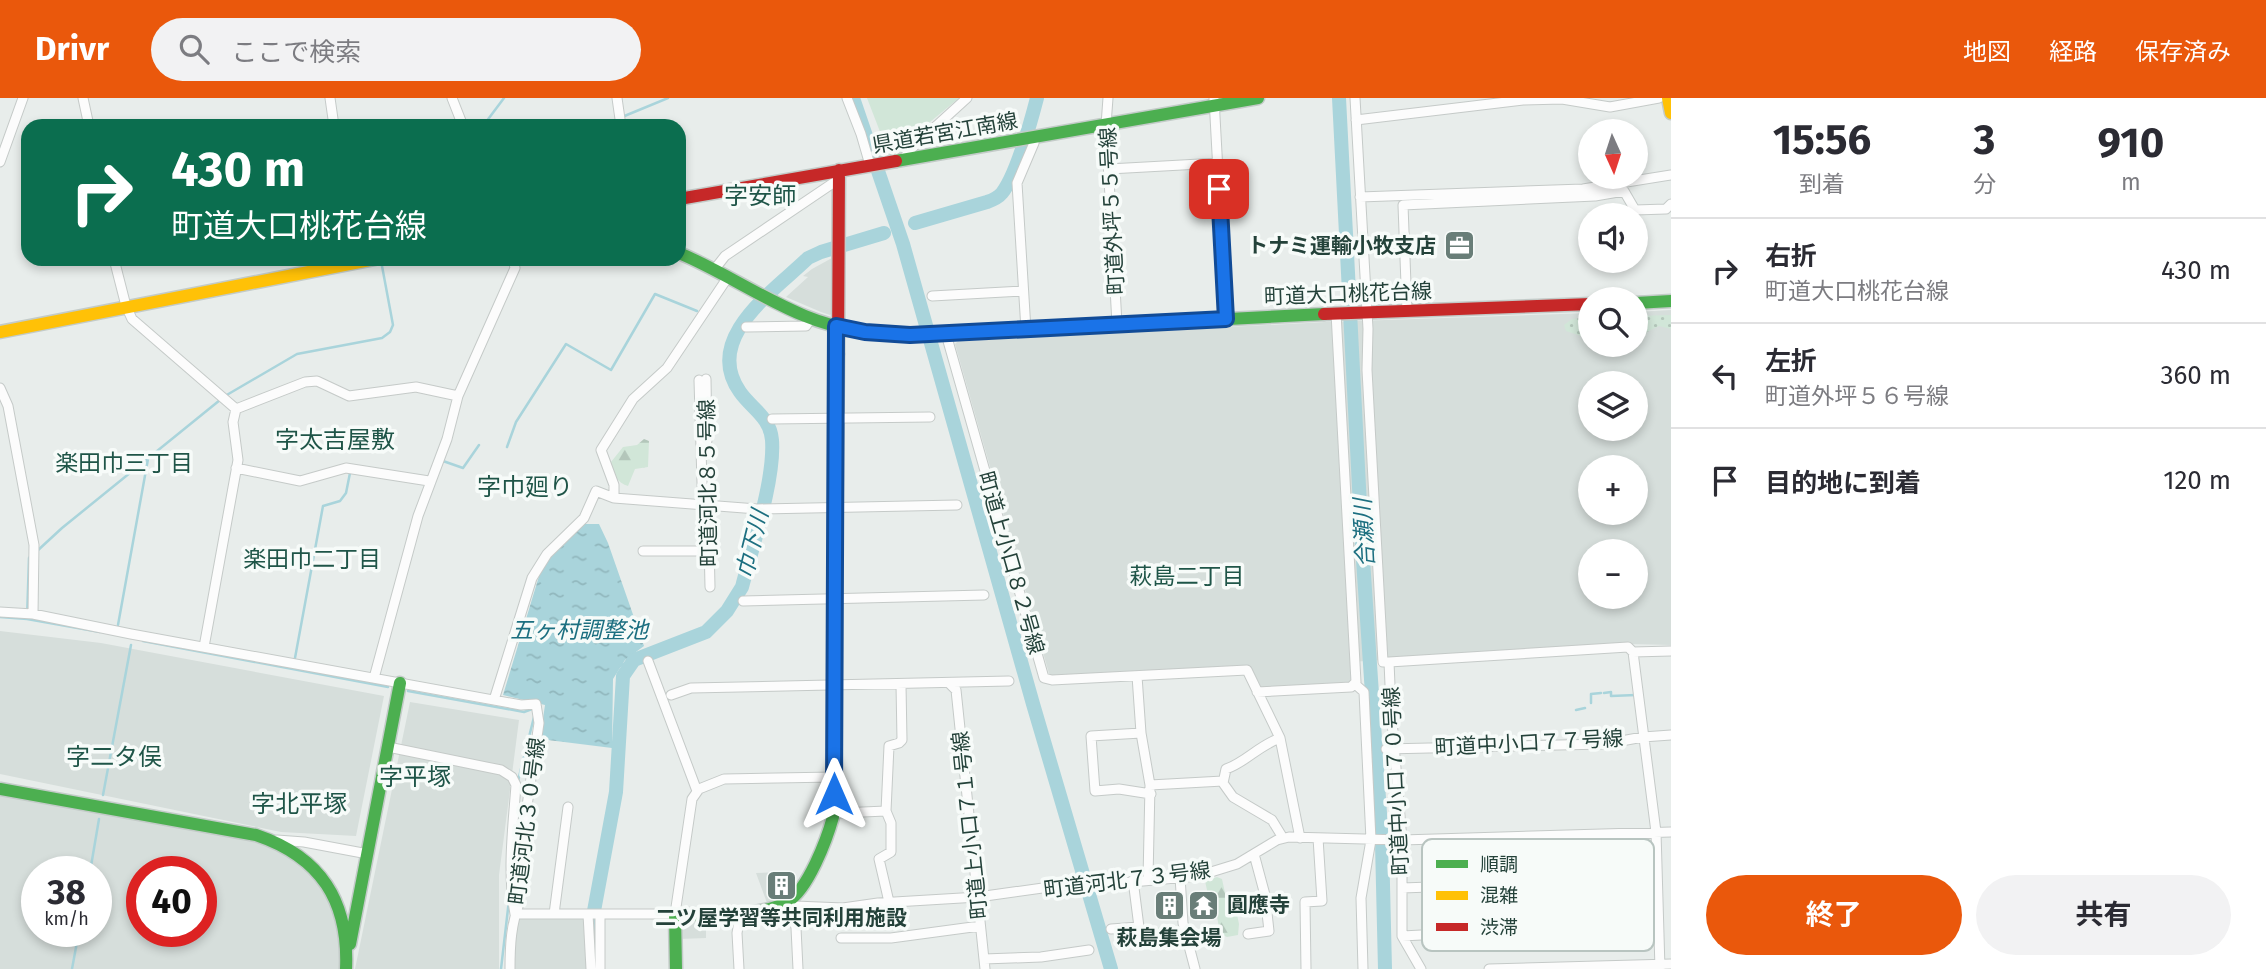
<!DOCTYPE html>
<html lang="ja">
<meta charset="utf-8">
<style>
:root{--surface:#fff;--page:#f2f2f3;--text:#2b2b33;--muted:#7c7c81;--line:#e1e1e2;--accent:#ea580c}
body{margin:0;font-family:"Fira Sans","Noto Sans JP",sans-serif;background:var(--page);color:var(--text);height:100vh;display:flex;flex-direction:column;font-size:26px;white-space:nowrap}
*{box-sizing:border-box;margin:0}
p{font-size:23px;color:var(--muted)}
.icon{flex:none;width:38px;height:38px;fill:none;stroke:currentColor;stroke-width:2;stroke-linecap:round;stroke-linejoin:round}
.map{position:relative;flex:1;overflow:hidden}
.drawer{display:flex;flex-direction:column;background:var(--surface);width:595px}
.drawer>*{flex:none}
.guide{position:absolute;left:21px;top:21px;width:665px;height:147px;border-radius:21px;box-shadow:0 4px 10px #0003;background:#0b6e4f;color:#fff;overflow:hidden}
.needle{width:46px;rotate:177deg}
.fabs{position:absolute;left:1578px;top:21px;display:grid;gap:14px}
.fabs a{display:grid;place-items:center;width:70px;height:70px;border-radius:50%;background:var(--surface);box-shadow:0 4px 10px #0003;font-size:35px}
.speed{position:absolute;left:21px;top:758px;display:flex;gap:14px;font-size:35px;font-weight:700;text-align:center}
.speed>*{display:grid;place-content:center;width:91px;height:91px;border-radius:50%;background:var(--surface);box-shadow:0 4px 10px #0003;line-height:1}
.speed small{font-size:18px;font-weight:400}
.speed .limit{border:10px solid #d22;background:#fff;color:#111}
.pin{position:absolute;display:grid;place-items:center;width:60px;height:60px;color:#fff;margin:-30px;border-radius:14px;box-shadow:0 4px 10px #0006}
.me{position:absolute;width:77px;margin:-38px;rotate:0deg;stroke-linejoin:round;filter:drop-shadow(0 0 5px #0008)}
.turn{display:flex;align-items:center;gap:24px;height:147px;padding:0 35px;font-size:32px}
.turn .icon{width:91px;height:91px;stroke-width:2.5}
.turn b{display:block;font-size:49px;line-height:60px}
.eta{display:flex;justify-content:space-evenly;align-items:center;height:119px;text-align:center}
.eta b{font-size:42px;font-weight:700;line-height:49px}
.cta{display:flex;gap:14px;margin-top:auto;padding:14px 35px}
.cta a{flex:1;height:80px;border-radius:42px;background:var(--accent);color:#fff;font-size:28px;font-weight:700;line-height:80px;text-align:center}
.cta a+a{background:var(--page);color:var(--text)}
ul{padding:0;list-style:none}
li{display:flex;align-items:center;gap:21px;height:105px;padding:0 35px;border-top:2px solid var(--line)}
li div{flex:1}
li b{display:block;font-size:26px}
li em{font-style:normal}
header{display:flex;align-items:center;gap:42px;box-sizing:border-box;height:98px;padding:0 35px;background:var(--accent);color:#fff}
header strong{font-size:33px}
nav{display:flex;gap:38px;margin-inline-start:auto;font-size:24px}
.search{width:490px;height:63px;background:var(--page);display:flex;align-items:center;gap:18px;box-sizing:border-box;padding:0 24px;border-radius:38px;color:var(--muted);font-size:26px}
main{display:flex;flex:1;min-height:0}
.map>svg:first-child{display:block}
.built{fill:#d6dedb;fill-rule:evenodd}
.grass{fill:url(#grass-dots)}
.forest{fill:url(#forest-firs)}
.green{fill:#d1e6d8}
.water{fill:url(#water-ripples)}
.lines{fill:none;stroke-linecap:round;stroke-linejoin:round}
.stream{stroke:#a9d4db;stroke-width:2.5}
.river{stroke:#a9d4db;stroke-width:14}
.street-casing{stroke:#c5cac8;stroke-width:11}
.fast-casing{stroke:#c3cbc8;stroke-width:15}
.slow-casing{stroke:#c3cbc8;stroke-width:15}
.jam-casing{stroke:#c3cbc8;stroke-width:15}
.street{stroke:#fcfcfc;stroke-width:9}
.fast{stroke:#4caf50;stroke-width:12}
.slow{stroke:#ffc107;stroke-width:12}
.jam{stroke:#c62828;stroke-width:12}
.route-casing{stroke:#114b97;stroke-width:18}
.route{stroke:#1a73e8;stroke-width:12}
.labels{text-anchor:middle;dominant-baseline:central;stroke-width:7;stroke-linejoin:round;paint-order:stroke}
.street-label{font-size:21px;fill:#24423a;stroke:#f7fbf9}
.poi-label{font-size:21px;font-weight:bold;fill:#24423a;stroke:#f7fbf9}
.neighbourhood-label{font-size:23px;fill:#1f5548;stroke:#f7fbf9}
.water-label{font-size:23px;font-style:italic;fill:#1c6f80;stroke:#f7fbf9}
.quarter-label{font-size:24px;fill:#1f5548;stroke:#f7fbf9}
.key{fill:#f7fbf9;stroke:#b8c4c0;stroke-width:2}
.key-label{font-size:19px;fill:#24423a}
</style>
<header>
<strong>Drivr</strong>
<div class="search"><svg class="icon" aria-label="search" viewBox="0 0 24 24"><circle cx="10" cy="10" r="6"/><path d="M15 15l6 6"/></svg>ここで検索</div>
<nav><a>地図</a><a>経路</a><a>保存済み</a></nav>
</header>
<main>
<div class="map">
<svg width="1671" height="871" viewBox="0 0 1671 871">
<defs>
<pattern id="grass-dots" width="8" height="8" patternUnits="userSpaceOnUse" patternTransform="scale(1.75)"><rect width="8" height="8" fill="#d1e6d8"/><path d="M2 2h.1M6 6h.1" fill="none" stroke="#b3c6ba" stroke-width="1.8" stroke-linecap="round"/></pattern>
<pattern id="forest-firs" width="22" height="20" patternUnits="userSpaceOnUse" patternTransform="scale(1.75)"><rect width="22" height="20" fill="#d1e6d8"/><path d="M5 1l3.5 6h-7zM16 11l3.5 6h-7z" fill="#b3c6ba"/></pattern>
<pattern id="water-ripples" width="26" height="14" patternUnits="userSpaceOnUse" patternTransform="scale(1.75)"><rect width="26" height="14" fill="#a9d4db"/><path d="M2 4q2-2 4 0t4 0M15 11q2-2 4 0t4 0" fill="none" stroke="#91b7bd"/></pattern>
</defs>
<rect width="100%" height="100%" fill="#e8edeb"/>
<path class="built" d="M 832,160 L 833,214 L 830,217 L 821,214 L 786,199 L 808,179 L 803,178 L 812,171 Z
M 1671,212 L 1671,547 L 1629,546 L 1350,564 L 1351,585 L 1261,589 L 1250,567 L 1050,579 L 955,246 L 958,243 L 1326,224 L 1591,215 L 1591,247 L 1636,247 L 1636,214 ZM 1591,285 L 1636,285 L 1636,331 L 1591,331 ZM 1591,369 L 1636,369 L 1636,415 L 1591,415 ZM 1591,453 L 1636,453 L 1636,499 L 1591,499 Z
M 0,533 L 101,545 L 384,598 L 356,738 L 281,734 L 0,676 Z
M 410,604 L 519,622 L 499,777 L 499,871 L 355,871 Z
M 0,691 L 280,745 L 332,793 L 346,871 L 0,871 ZM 37,774 L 96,774 L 96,833 L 37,833 ZM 142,774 L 201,774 L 201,833 L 142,833 Z
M 788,774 L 789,799 L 767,805 L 756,775 Z
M 517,818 L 585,818 L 588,871 L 514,871 Z
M 706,819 L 706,840 L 679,841 L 680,824 L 684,820 Z"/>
<path class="grass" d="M 1671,217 L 1671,231 L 1659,228 L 1647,234 L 1636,249 L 1634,247 L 1636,247 L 1636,218 Z
M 1591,219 L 1591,237 L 1581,238 L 1566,233 L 1564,227 L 1572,221 Z"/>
<path class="forest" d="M 644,341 L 649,343 L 648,369 L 635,371 L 628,388 C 617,385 612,374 611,364 L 623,349 L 637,347 Z
M 1217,779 L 1222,781 L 1227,804 L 1235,807 L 1239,826 L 1238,837 L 1227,839 L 1220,836 L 1217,818 L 1218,804 L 1209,801 L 1205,783 Z"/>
<path class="green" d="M 867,0 L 959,0 L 930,24 L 901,56 L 889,57 Z
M 1178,828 L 1180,836 L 1143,842 L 1142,831 Z"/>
<path class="water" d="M 582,426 L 599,426 L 608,445 L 644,548 L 625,562 L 613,581 L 612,650 L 540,641 L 545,607 L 503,597 L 543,465 Z"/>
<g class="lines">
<path class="stream" d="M 622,19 L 668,0
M 483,28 L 504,0
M 225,298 L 297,256 L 382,240 L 390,234 L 393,227 L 382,168
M 507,349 L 516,324 L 566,246 L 611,272 L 655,196 L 697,213
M 443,363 L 463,370 L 479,347
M 36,454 L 62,430 L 220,302
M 0,519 L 27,521 L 100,534
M 27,521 L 29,460 L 31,458
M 118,527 L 148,361
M 143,543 L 388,589
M 295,560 L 323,408 L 340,403 L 346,395 L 350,375
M 619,568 L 634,562
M 408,593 L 524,614 L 532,611
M 1604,595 L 1611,594 L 1611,598 L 1636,597
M 1591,605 L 1591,596 L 1601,595
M 1576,612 L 1585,610
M 518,683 L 534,619
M 103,697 L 131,547
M 90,774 L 99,721
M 72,871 L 79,833
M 501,871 L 509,802"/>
<path class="river" d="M 853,0 L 903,146 L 1033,606 L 1111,871
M 1339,0 L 1362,447 L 1382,745 L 1385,871
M 915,125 L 987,104 C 993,102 998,100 1002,95 C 1016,77 1031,23 1037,0
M 595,871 L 594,813 L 616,694 L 623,578 L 634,562 L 706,534 L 727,513 L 742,489 C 752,450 775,381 772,342 C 770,319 752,311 740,294 C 702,240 774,193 808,160 L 821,154 L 884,135"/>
<defs>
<path id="street" d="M 83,0 L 89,28
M 330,0 L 334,28
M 452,0 L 463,28
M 617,0 L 621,28
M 847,0 L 861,36 L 870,67
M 1108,0 L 1106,27 L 1117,226
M 1214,0 L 1226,221
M 1355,0 L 1368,231 L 1367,272 L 1383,564 L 1389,564
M 1356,22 L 1523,2 L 1562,1 L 1610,9 L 1659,0
M 903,61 L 912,50 L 967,0
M 0,64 L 23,0
M 1109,71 L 1218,65
M 1360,99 L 1583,91 L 1671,77
M 114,161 L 126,208 L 132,221 L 236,311
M 714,172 L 725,158 L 839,81
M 932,198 L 1023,193
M 1407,213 L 1403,107 L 1595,98 L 1624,93 L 1635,112 L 1666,111 L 1671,106
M 746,229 L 806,228 L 811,220
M 1026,232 L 1017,85 L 1034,45 L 1034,39
M 946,236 L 1044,580 L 1052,582 L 1247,572 L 1280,640 L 1300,740
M 706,281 L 707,343
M 0,290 L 8,308 L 34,447 L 33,516
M 236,311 L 305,284 L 317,283 L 349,298 L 416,289 L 458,298
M 772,321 L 930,319
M 236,370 L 300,383 L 346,370 L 429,383
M 614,400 L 614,387 L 601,352 L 633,301 L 667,270 L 728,179
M 709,444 L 710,489
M 643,453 L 704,453 L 699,282
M 743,503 L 984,497
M 0,514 L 33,516 L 131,536 L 521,607 L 536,606 L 539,625 L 526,715 L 520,803 C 511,826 510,847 510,871
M 204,549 L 238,362 L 233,324 L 236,311
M 1633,554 L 1656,734 L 1660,871
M 648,563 L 697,693
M 1137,578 L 1141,635 L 1150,687 L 1148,781
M 374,580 L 418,418 L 447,341 L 458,298 L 515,170 L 513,161
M 950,586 L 956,592 L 985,871
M 1355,586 L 1364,594 L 1371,742 L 1361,800 L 1363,871
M 1257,594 L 1351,589 L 1356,584 L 1336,215
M 671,597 L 691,590 L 1009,583
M 494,602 L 532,480 L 547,456 L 584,420 L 596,393 L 614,400 L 757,411 L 957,407
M 1141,635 L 1091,638 L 1095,693 L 1119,691 L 1151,696
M 1280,640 C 1258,648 1246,664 1226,671 L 1223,685 L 1233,699 L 1272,722 L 1283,740
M 388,649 L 501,672 L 512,679 L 516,687 C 513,729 507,774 515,816 L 675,816 L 692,701 L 699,691 L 724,681 L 834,679
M 1386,651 L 1605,646 L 1643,639 L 1671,637
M 1150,687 L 1223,683
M 817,716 L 886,713
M 277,742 L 304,744 L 368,756
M 1180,779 L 1183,825 L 1195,871
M 1402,790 L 1458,788
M 788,804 L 795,808 L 843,810 L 878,805 L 978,799 L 1071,786 L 1099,787 L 1198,778 L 1237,766 L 1277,742 L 1289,739 L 1402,742 L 1671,734
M 889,804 L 879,761 L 891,754 L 891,725 L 886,713 L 889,648 L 899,645 L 902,642 L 901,587
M 791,807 L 796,830 L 798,871
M 554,816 L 568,709
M 588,816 L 591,871
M 600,816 L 600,871
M 1111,831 L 1139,829 L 1133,782
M 1248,836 L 1269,833 L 1265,797 L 1254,756
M 1402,838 L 1460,835
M 841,840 L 891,840 L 980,828
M 984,861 L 1041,859 L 1089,852
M 739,871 L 737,835 L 741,813
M 1306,871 L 1305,804 L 1322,803 L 1318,740
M 1421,871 L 1402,838 L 1402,742 L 1391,610 L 1389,564 L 1628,549 L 1633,554 L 1671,553
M 1489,871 L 1671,866"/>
<path id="fast" d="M 896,63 L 1258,0
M 679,155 C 722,173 761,200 805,218 C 842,233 881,238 921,237 L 1324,216
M 1636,205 L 1671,203
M 0,691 L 256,737 C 321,759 349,803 346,871
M 350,846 L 400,585
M 676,871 L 675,816 C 706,816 760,820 787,804 C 808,792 827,741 833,719 L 838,256"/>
<path id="slow" d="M 1668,0 L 1671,15
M 0,234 L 375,161"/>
<path id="jam" d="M 679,101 L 896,63
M 1324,216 L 1591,206
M 838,256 L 839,72"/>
</defs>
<use href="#street" class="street-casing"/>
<use href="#fast" class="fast-casing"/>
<use href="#slow" class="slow-casing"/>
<use href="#jam" class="jam-casing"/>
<use href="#street" class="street"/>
<use href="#fast" class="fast"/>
<use href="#slow" class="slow"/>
<use href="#jam" class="jam"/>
</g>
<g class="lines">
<defs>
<path id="route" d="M 834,696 L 836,228 L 865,234 L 910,237 L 1226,221 L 1219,91"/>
</defs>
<use href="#route" class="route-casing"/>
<use href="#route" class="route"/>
</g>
<defs>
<symbol id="office-square" viewBox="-11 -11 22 22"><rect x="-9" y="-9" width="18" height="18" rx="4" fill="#697e78" stroke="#f7fbf9"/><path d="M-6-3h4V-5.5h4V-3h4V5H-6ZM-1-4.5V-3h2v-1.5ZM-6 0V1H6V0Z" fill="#fff"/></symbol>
<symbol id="building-square" viewBox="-11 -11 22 22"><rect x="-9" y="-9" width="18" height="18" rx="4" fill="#697e78" stroke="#f7fbf9"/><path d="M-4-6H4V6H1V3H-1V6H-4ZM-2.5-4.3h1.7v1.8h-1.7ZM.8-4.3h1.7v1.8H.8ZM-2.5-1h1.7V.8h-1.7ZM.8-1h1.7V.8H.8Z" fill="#fff"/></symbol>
<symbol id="temple-square" viewBox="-11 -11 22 22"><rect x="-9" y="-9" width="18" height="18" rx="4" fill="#697e78" stroke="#f7fbf9"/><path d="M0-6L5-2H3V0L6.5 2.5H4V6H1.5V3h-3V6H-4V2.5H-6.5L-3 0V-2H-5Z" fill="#fff"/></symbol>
</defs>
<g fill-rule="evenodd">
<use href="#office-square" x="1442" y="130" width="35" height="35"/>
<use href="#building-square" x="764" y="770" width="35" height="35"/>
<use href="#temple-square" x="1186" y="790" width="35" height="35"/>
<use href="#building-square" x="1152" y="790" width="35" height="35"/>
</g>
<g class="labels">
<g class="street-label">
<text transform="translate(945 35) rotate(-10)">県道若宮江南線</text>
<text transform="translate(1112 113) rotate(-93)">町道外坪５５号線</text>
<text transform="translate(1348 196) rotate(-2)">町道大口桃花台線</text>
<text transform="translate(708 385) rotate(-91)">町道河北８５号線</text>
<text transform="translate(1011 465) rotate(74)">町道上小口８２号線</text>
<text transform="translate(1529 645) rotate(-3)">町道中小口７７号線</text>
<text transform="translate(1396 683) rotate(-93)">町道中小口７０号線</text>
<text transform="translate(527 723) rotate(-83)">町道河北３０号線</text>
<text transform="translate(970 727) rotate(-96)">町道上小口７１号線</text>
<text transform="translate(1127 782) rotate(-7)">町道河北７３号線</text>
</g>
<g class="poi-label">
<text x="1436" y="148" text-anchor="end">トナミ運輸小牧支店</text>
<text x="1227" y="807" text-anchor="start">圓應寺</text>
<text x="781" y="820">二ツ屋学習等共同利用施設</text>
<text x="1169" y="840">萩島集会場</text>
</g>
<g class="neighbourhood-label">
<text x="124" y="365">楽田巾三丁目</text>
<text x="312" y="461">楽田巾二丁目</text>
<text x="1187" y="478">萩島二丁目</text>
</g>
<g class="water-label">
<text transform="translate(1364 435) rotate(-93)">合瀬川</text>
<text transform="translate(752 446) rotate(-76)">巾下川</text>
<text x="579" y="532">五ヶ村調整池</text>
</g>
<g class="quarter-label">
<text x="760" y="98">字安師</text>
<text x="335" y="342">字太吉屋敷</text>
<text x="525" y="389">字巾廻り</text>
<text x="114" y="659">字二タ俣</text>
<text x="415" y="679">字平塚</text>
<text x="299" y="706">字北平塚</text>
</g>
</g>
<rect x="1422" y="741" width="232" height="112" rx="10" class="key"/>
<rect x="1436" y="762" width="32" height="8" fill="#4caf50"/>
<rect x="1436" y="793" width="32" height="9" fill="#ffc107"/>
<rect x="1436" y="825" width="32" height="8" fill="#c62828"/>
<g class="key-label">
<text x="1480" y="773">順調</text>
<text x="1480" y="804">混雑</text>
<text x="1480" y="836">渋滞</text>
</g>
</svg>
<div class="fabs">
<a><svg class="needle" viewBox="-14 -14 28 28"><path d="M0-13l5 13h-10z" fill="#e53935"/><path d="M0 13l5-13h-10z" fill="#7c7c81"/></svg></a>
<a><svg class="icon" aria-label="sound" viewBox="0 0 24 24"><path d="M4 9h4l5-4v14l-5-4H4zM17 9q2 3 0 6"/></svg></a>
<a><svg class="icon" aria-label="search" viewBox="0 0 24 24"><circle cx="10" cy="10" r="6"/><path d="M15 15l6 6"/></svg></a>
<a><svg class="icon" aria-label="layers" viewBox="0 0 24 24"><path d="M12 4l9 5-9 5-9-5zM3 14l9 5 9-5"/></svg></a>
<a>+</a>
<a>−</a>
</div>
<div class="speed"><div>38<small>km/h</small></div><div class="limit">40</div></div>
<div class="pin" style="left:1219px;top:91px;background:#d93025"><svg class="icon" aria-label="arrive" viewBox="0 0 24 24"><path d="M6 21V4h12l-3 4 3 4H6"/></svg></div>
<svg class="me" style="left:834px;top:696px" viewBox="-20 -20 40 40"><path d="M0-17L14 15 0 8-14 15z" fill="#1a73e8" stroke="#fff" stroke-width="4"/></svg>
<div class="guide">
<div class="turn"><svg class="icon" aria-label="right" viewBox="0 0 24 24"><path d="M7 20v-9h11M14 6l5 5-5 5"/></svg><div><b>430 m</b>町道大口桃花台線</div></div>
</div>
</div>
<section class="drawer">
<div class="eta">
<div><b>15:56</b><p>到着</p></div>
<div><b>3</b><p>分</p></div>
<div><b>910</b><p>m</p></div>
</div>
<ul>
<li><svg class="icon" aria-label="right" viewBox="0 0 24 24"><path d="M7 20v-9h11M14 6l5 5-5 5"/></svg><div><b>右折</b><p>町道大口桃花台線</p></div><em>430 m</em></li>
<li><svg class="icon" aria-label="left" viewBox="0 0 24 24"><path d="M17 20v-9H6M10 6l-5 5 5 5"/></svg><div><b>左折</b><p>町道外坪５６号線</p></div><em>360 m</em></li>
<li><svg class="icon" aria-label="arrive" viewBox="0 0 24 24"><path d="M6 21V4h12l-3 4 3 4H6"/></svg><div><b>目的地に到着</b></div><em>120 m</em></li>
</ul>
<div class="cta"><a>終了</a><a>共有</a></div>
</section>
</main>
